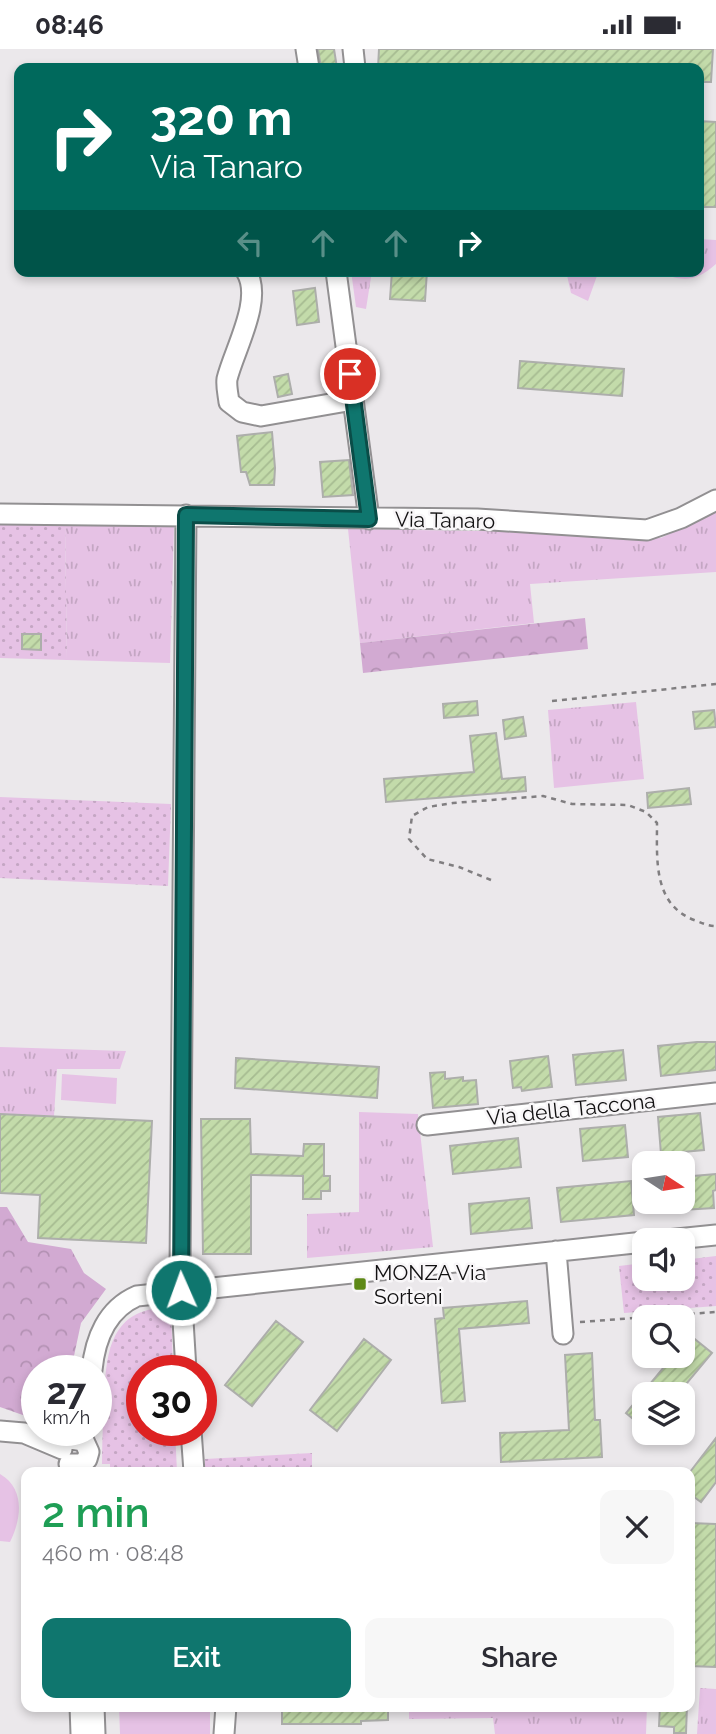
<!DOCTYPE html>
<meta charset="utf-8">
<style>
:root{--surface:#fff;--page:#f7f7f7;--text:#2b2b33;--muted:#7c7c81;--accent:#0f766e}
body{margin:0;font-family:Raleway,sans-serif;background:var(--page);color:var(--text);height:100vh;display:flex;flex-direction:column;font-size:26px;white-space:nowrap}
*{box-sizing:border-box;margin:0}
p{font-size:23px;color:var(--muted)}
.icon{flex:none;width:38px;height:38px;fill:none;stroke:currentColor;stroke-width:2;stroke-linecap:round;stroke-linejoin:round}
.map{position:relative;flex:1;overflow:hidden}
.side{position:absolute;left:21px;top:1418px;width:674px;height:245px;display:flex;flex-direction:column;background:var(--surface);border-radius:14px;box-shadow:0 4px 10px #0003}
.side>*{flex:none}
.top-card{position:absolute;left:14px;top:14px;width:690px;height:214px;border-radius:14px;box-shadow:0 4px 10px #0003;background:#00695c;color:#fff;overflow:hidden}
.needle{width:46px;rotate:102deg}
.tools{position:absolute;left:632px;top:1102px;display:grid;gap:14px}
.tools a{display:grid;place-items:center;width:63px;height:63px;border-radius:14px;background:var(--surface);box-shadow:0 4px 10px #0003;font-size:35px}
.speed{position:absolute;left:21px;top:1306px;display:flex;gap:14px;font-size:35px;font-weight:700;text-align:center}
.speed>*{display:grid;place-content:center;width:91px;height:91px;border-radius:50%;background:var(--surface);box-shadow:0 4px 10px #0003;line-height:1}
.speed small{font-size:18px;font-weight:400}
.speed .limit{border:10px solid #d22;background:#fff;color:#111}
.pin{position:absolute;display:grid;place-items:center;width:60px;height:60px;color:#fff;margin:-30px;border:4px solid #fff;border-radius:50%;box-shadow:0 2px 7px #0007}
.me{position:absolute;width:77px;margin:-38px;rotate:358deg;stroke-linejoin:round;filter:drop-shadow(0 0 5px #0008)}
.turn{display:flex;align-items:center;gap:24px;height:147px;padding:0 21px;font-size:32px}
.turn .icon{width:91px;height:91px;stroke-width:2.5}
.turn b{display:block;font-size:49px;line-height:60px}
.lanes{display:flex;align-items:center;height:66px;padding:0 21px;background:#0003;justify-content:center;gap:35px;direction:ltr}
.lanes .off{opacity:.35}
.round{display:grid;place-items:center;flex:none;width:74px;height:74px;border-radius:14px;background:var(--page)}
.head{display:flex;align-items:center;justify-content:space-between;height:119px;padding:0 21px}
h1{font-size:42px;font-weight:600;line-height:52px;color:#1e9e55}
.button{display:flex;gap:14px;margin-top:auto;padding:14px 21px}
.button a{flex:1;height:80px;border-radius:14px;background:var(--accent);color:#fff;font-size:28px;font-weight:600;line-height:80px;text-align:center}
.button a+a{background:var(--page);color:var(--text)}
.status{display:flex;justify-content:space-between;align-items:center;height:49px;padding:0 35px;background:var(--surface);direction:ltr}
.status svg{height:19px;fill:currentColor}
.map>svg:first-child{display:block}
.grass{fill:url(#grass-tufts)}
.forest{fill:url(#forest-crowns)}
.park{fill:url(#park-dots)}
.pitch{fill:#e6c2e5}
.building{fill:url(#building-hatch);stroke:#adaeab;stroke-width:2}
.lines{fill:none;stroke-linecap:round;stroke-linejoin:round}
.minor-casing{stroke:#929092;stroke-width:23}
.path{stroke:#807e80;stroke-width:2.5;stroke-dasharray:5 5;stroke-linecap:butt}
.minor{stroke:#fff;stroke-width:19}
.route-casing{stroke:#0a4d48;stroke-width:18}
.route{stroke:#0f766e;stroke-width:12}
.poi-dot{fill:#5e8917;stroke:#f8f6f8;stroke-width:2.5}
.labels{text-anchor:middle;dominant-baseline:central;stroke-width:5;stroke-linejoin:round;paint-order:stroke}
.street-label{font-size:21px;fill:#121112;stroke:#f8f6f8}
.poi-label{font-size:21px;fill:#121112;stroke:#f8f6f8;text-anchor:start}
</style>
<div class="status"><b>08:46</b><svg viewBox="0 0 49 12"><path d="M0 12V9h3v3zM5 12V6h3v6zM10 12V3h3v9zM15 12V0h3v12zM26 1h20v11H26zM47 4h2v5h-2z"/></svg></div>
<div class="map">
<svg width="716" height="1685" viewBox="0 0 716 1685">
<defs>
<pattern id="grass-tufts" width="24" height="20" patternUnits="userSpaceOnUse" patternTransform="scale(1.75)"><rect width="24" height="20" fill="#e6c2e5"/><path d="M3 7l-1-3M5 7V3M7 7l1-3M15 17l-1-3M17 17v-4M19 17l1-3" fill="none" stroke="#c4a6c3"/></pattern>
<pattern id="forest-crowns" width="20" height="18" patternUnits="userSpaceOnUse" patternTransform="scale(1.75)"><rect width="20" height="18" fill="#d2aad2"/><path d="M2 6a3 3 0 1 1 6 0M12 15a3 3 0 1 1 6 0" fill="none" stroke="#b391b3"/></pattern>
<pattern id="park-dots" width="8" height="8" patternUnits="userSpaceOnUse" patternTransform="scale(1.75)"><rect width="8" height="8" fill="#e6c2e5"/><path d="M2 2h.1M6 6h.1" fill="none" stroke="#c4a6c3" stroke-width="1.8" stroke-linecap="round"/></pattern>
<pattern id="building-hatch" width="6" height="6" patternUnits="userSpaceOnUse" patternTransform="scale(1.75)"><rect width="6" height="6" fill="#c3dbaa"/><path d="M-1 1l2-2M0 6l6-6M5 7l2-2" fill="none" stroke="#a6bb91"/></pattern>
</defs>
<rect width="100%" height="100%" fill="#ebe8eb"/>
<path class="grass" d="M 698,190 L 716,191 L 716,215 C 692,236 681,231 653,222 L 698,222 Z
M 351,222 L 372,222 L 366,260 L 356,258 Z
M 566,222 L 601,222 L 598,224 L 588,252 L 571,244 Z
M 716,462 L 716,523 L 530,535 L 534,574 L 360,594 L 348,480 L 550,483 L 661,489 Z
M 65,475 L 174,476 L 170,614 L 67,611 Z
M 636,653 L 644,730 L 554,739 L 548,661 Z
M 0,998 L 126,1002 L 120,1020 L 57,1020 L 54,1067 L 0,1065 Z
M 359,1063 L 418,1065 L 433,1198 L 307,1209 L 307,1165 L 359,1163 Z
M 700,1639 L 716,1640 L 716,1685 L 697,1685 Z
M 409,1657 L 647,1657 L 646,1685 L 495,1685 L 493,1669 L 409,1670 Z"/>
<path class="forest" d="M 585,569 L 588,600 L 363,624 L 360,594 Z
M 0,1158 L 7,1158 L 28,1193 L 71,1200 L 84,1224 L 106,1240 L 81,1274 L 71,1321 L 37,1321 L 37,1371 L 0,1358 Z"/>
<path class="park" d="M 0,475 L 65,475 L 67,611 L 0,609 Z
M 0,748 L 171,755 L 168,837 L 0,829 Z
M 716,1207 L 716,1257 L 624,1264 L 619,1217 L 644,1214 L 644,1230 L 682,1230 L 683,1211 Z
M 153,1260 L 171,1260 L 173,1321 L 142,1321 L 142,1381 L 175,1381 L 177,1423 L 110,1423 L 110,1415 L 102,1415 C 102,1394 103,1374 104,1353 C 106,1315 106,1268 153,1260 Z
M 312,1404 L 312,1423 L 205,1423 L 205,1410 Z"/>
<path class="pitch" d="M 62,1025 L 117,1029 L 116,1055 L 61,1051 Z
M 0,1425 C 26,1440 21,1471 10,1493 L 0,1492 Z
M 119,1657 L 210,1657 L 210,1685 L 120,1685 Z"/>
<path class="building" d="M 318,0 L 334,0 L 337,19 L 321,19 Z
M 379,0 L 713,0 L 711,33 L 698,33 L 698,19 L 378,19 Z
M 698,72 L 716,73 L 716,158 L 698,158 Z
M 392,222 L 427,222 L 425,252 L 390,250 Z
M 315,239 L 319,273 L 297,276 L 293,242 Z
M 520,312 L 624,320 L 622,347 L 518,339 Z
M 288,325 L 292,345 L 278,348 L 274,328 Z
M 272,383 L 275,419 L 274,436 L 250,436 L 246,423 L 241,423 L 237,387 Z
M 349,411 L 353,446 L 323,448 L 320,413 Z
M 22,585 L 41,585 L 41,601 L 22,600 Z
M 477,652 L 478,666 L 444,669 L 443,655 Z
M 714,661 L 716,678 L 695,680 L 693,663 Z
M 523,668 L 526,687 L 505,690 L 503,671 Z
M 496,684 L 502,730 L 525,728 L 526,742 L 386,753 L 384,730 L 474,723 L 470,687 Z
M 689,739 L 691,755 L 648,759 L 647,744 Z
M 697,993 L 716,993 L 716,1021 L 661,1027 L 658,997 Z
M 623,1001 L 626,1031 L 576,1036 L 573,1006 Z
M 548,1007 L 552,1038 L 522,1042 L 521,1038 L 513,1039 L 510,1012 Z
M 236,1009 L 379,1018 L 377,1049 L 235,1039 Z
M 445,1023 L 445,1030 L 463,1028 L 463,1032 L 476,1031 L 478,1055 L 433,1059 L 430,1024 Z
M 700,1064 L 704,1101 L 661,1105 L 658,1068 Z
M 0,1065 L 152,1072 L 146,1194 L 38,1189 L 40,1146 L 0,1144 Z
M 201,1070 L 250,1070 L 251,1105 L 303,1107 L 304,1095 L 324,1095 L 324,1127 L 330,1127 L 330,1142 L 321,1142 L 321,1150 L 303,1150 L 303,1127 L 251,1126 L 251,1205 L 203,1205 Z
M 625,1076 L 628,1108 L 583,1112 L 580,1080 Z
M 518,1089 L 521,1118 L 453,1125 L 450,1097 Z
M 716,1125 L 716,1141 L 713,1142 L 714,1159 L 682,1161 L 682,1128 Z
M 631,1132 L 634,1166 L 561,1173 L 557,1139 Z
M 529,1149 L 532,1179 L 471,1185 L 469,1155 Z
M 527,1252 L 529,1274 L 459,1280 L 465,1352 L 442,1354 L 435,1270 L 444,1269 L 443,1259 Z
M 276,1272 L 303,1293 L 252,1357 L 225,1336 Z
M 691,1287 L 712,1304 L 677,1346 L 644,1346 L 644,1379 L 626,1364 L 673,1307 L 682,1307 L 682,1296 Z
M 364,1290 L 391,1311 L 337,1382 L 310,1361 Z
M 592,1304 L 595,1371 L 600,1371 L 602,1408 L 501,1413 L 500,1384 L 569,1381 L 565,1306 Z
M 716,1389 L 716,1433 L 701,1453 L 690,1445 L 690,1423 Z
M 690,1474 L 716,1475 L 716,1618 L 690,1617 Z
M 282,1657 L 388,1657 L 388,1671 L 361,1672 L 361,1675 L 282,1675 Z
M 660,1657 L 687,1657 L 686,1684 L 674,1684 L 674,1678 L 659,1677 Z"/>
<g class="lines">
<defs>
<path id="minor" d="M 306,0 L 309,19
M 353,0 L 355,19
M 246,222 C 264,250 234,301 227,330 C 226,337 228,345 229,353 L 242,363 L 261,367 L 353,351
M 336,222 L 369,470
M 0,465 L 477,470 L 647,481 L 681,469 L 716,451
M 186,466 L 180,1222 L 186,1321
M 427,1076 L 716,1044
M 657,1192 L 716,1186
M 556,1202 L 563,1285
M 92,1321 C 95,1290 107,1260 137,1247 L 644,1193
M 191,1381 L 194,1423
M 0,1382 L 24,1384 L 62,1400
M 69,1415 L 82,1415 L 87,1410 L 89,1403 L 84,1392 L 71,1390
M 80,1657 L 81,1685
M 94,1657 L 95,1685
M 224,1685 L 226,1657"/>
</defs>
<use href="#minor" class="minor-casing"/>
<path class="path" d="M 552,652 L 716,635
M 491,831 L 459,818 L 427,810 L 409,790 L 412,767 L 428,758 L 453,754 L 543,747 L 572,755 L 628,756 L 646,763 L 657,774 C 657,811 653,855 694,871 C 702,874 708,877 716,877
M 580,1273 L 716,1263"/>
<use href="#minor" class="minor"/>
</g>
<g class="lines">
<defs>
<path id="route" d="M 181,1241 L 186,466 L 369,470 L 350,325"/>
</defs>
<use href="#route" class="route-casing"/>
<use href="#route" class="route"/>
</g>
<rect class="poi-dot" x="353" y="1228" width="14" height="14" rx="3.5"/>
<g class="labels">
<g class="street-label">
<text transform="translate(445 471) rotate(1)">Via Tanaro</text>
<text transform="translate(571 1060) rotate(-6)">Via della Taccona</text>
</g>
<g class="poi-label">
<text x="374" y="1223">MONZA Via<tspan x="374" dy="24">Sorteni</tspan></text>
</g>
</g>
</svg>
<div class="tools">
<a><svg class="needle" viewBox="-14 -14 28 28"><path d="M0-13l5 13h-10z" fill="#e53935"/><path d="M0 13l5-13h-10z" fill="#7c7c81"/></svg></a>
<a><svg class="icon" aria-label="sound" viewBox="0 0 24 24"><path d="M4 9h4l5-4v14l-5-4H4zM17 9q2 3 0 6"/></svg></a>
<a><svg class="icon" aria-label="search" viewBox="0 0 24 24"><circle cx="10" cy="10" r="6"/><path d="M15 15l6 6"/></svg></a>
<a><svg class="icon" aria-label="layers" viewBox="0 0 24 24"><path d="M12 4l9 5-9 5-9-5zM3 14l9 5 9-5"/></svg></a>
</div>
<div class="speed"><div>27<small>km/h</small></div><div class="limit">30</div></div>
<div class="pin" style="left:350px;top:325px;background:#d93025"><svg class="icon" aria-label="arrive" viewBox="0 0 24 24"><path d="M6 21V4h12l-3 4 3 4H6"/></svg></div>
<svg class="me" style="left:181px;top:1241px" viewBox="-20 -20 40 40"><circle r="17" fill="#0f766e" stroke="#fff" stroke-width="3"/><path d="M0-11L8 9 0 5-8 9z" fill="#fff"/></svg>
<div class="top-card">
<div class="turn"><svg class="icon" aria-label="right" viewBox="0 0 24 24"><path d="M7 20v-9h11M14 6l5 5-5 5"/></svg><div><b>320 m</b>Via Tanaro</div></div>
<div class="lanes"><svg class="icon off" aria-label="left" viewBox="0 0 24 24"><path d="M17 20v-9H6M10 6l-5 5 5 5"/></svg><svg class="icon off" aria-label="ahead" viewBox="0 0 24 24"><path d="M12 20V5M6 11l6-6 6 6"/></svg><svg class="icon off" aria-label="ahead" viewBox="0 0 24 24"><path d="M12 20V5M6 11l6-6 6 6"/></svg><svg class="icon" aria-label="right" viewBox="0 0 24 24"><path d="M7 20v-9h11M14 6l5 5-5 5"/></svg></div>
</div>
<section class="side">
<div class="head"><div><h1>2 min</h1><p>460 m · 08:48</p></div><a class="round"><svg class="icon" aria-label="close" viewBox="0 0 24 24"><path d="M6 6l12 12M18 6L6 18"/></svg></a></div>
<div class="button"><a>Exit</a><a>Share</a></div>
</section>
</div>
